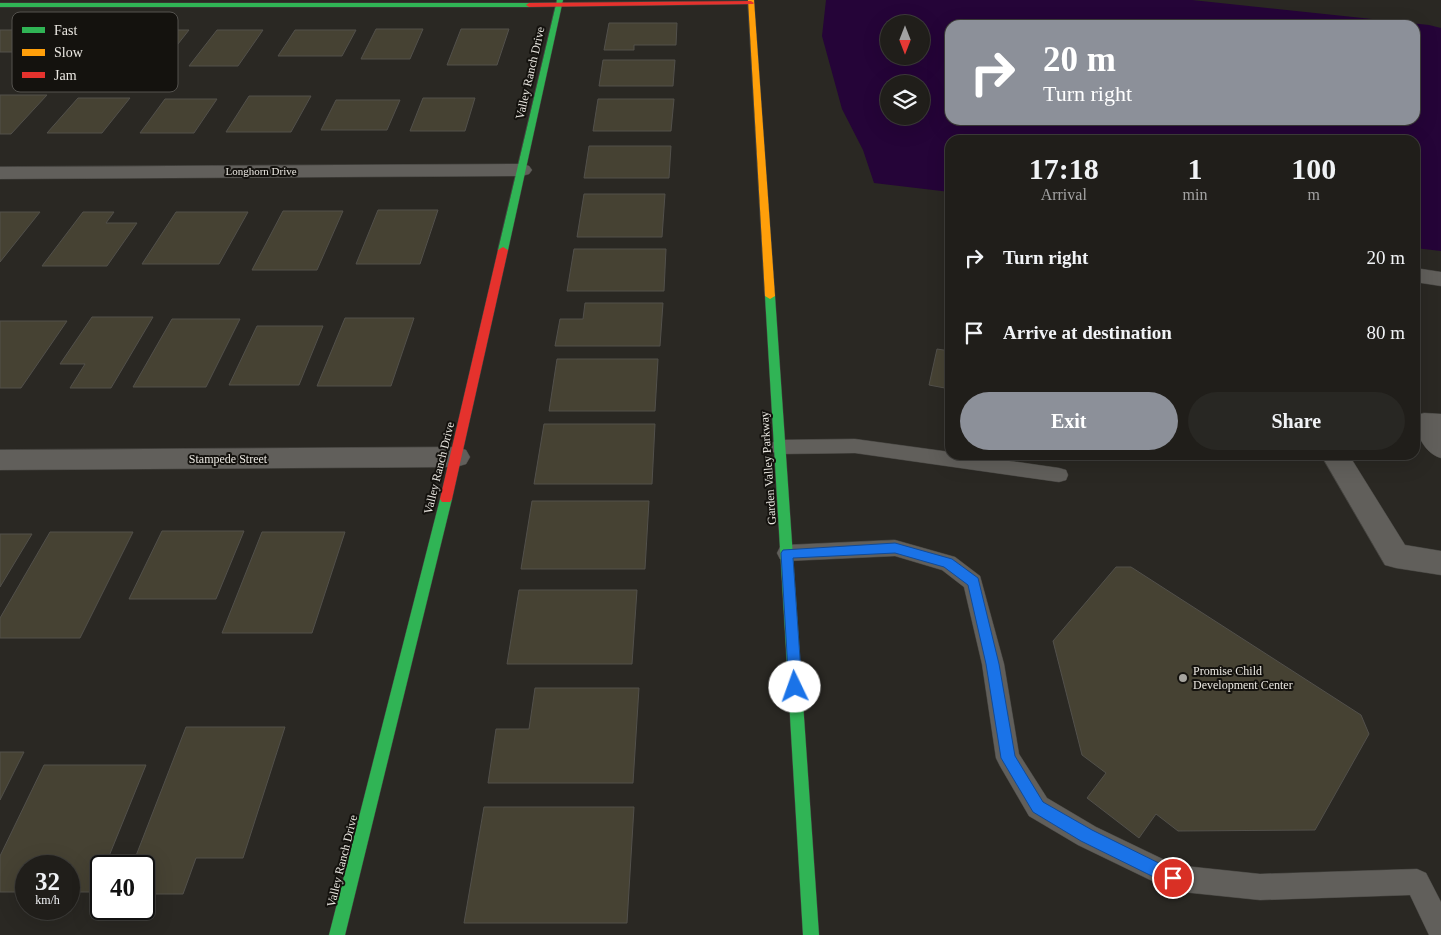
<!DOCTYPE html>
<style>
:root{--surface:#201e1a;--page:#282723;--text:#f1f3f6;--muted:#a2a2a2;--line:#3d3c39;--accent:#8c9099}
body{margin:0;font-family:Georgia,serif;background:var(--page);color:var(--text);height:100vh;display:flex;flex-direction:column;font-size:19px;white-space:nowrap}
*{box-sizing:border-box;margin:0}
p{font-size:16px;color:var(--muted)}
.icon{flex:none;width:28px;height:28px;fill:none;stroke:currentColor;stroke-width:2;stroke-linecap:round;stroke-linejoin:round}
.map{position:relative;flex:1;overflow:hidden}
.details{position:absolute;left:945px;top:135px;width:475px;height:325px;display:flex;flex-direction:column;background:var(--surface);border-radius:15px;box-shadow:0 5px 20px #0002,0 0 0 1px var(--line)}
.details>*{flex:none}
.banner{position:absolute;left:945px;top:20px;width:475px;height:105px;border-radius:15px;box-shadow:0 5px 20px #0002,0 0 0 1px var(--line);background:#8c9099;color:#fff;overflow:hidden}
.needle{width:32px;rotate:180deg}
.tools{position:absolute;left:880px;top:15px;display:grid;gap:10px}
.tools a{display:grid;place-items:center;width:50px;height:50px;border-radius:50%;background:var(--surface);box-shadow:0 5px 20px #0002,0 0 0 1px var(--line);font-size:25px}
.speed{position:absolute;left:15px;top:855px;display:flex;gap:10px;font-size:25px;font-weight:700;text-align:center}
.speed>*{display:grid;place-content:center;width:65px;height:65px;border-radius:50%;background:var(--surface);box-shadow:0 5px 20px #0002,0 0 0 1px var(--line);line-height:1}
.speed small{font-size:12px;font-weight:400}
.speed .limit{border:2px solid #111;border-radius:8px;background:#fff;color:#111}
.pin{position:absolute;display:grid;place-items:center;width:42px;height:42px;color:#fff;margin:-21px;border:2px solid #fff;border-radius:50%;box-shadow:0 1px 5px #0007}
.me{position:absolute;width:55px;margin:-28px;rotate:357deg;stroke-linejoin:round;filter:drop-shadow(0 0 4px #0008)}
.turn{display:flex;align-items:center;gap:18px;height:105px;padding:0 15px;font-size:22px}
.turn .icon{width:65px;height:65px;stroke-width:2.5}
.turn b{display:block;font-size:35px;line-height:42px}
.eta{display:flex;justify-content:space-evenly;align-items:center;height:85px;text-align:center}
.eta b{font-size:30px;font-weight:700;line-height:35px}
.cta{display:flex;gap:10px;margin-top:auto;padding:10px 15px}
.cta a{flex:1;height:58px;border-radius:30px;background:var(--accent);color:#fff;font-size:20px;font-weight:700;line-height:58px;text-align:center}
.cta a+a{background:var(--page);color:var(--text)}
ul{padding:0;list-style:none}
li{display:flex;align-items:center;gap:15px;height:75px;padding:0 15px}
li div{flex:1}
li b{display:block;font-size:19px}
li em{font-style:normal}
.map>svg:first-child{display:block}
.water{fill:#250438;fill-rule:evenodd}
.building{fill:#464233;stroke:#52504b}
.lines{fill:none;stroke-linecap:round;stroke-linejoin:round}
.lane-casing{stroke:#454440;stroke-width:1}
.street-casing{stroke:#454440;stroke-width:1}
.fast-casing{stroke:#454440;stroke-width:1}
.slow-casing{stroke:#454440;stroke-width:1}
.jam-casing{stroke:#454440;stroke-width:1}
.lane{fill:#615f5b;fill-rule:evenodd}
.street{fill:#615f5b;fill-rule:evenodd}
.fast{fill:#30b455;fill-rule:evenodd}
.slow{fill:#ff9f0a;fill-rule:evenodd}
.jam{fill:#e5322d;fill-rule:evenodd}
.route{fill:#1a73e8;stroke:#114b97}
.poi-dot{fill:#a7a59f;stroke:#14120e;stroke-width:2}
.labels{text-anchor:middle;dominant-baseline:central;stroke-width:4;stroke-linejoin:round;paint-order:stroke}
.far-street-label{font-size:11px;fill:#ebe8e2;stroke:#14120e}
.street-label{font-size:12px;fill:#ebe8e2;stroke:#14120e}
.poi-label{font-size:12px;fill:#ebe8e2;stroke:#14120e;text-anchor:start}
.key{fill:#14120e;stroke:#54524e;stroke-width:1}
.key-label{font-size:14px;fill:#ebe8e2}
</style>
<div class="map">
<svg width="1441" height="935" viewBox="0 0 1441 935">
<rect width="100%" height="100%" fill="#2a2823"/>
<path class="water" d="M 826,0 L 1192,0 L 1429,25 L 1441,28 L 1441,251 L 1415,248 L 1415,140 L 950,140 L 950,192 L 874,183 L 863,150 L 842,109 L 822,36 ZM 889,24 L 921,24 L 921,56 L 889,56 ZM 950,25 L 1415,25 L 1415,120 L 950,120 ZM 889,84 L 921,84 L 921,116 L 889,116 Z"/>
<path class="building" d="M 609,23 L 677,23 L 676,45 L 634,45 L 634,50 L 604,50 Z
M 376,29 L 423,29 L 410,59 L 361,59 Z
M 461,29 L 509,29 L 497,65 L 447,65 Z
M 0,30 L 34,30 L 12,52 L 0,52 Z
M 133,30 L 189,30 L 163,63 L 104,63 Z
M 217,30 L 263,30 L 238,66 L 189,66 Z
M 295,30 L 356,30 L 342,56 L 278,56 Z
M 603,60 L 675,60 L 673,86 L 599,86 Z
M 0,95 L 47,95 L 11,134 L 0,134 Z
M 249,96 L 311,96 L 291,132 L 226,132 Z
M 78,98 L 130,98 L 102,133 L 47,133 Z
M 423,98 L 475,98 L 465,131 L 410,131 Z
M 165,99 L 217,99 L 194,133 L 140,133 Z
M 598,99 L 674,99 L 671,131 L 593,131 Z
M 336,100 L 400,100 L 387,130 L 321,130 Z
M 589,146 L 671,146 L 669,178 L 584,178 Z
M 584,194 L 665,194 L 662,237 L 577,237 Z
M 378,210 L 438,210 L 420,264 L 356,264 Z
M 283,211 L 343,211 L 317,270 L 252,270 Z
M 0,212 L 40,212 L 0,262 Z
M 83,212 L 114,212 L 106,223 L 137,223 L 107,266 L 42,266 Z
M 176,212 L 248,212 L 219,264 L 142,264 Z
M 574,249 L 666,249 L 664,291 L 567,291 Z
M 585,303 L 663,303 L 660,346 L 555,346 L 560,319 L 583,319 Z
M 92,317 L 153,317 L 111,388 L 70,388 L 85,364 L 60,364 Z
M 345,318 L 414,318 L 391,386 L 317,386 Z
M 172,319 L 240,319 L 206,387 L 133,387 Z
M 0,321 L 67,321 L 21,388 L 0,388 Z
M 257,326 L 323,326 L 299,385 L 229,385 Z
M 937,349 L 950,351 L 950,389 L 929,385 Z
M 557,359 L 658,359 L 655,411 L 549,411 Z
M 544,424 L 655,424 L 652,484 L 534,484 Z
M 532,501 L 649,501 L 645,569 L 521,569 Z
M 162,531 L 244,531 L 216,599 L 129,599 Z
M 50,532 L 133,532 L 80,638 L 0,638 L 0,618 Z
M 262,532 L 345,532 L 312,633 L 222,633 Z
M 0,534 L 32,534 L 0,587 Z
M 1116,567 L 1131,567 L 1361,715 L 1369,734 L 1315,830 L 1178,831 L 1156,814 L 1139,838 L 1087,798 L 1106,773 L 1082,755 L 1053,641 Z
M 519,590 L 637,590 L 632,664 L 507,664 Z
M 535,688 L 639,688 L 633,783 L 488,783 L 496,729 L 529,729 Z
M 186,727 L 285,727 L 243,858 L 196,858 L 183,894 L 144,894 L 144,866 L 132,866 Z
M 0,752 L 24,752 L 0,800 Z
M 44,765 L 146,765 L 105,866 L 101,866 L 101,874 L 94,892 L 69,892 L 69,866 L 26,866 L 26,892 L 0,892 L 0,856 Z
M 484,807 L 634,807 L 627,923 L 464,923 Z"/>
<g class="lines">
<defs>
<path id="lane" d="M 855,439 L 950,452 L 950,455 L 968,455 L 1059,468 L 1066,470 L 1068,475 L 1066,480 L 1059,482 L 855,453 L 780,454 L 773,452 L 771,447 L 773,442 L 780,440 Z
M 895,540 L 955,557 L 980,576 L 1004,664 L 1019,754 L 1047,798 L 1096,827 L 1175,865 L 1260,874 L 1417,869 L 1426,873 L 1441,902 L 1441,935 L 1429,935 L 1410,895 L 1260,900 L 1173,891 L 1078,845 L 1029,816 L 1000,766 L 996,758 L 982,664 L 964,587 L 942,570 L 895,556 L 787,561 L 780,559 L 777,553 L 780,547 L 787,545 Z"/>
<path id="street" d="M 522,164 L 529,166 L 532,170 L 529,174 L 522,176 L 0,179 L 0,167 Z
M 1415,268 L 1441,272 L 1441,286 L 1415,282 Z
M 1424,413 L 1441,414 L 1441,458 C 1424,453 1415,433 1415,416 Z
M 456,447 L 466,450 L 470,457 L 466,464 L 456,467 L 0,470 L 0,450 Z
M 1321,455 L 1349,455 L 1405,545 L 1441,551 L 1441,575 L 1396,568 L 1385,565 Z"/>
<path id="fast" d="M 557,0 L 563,0 L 508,250 L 503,253 L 498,250 Z
M 0,3 L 529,3 L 532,5 L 529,7 L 0,7 Z
M 770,293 L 775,296 L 819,935 L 803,935 L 765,296 Z
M 446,494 L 450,496 L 452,499 L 345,935 L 329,935 L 440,499 L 442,496 Z"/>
<path id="slow" d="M 748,0 L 754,0 L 775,296 L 770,299 L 765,296 Z"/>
<path id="jam" d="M 751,1 L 754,3 L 753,4 L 529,7 L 526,5 L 529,3 Z
M 503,247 L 508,250 L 452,499 L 450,502 L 442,502 L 440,499 L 498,250 Z"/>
</defs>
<use href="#lane" class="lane-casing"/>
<use href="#street" class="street-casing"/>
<use href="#fast" class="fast-casing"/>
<use href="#slow" class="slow-casing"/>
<use href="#jam" class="jam-casing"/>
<use href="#lane" class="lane"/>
<use href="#street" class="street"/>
<use href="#fast" class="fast"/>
<use href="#slow" class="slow"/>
<use href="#jam" class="jam"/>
</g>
<path class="route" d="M 895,543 L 952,559 L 978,578 L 999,664 L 1015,756 L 1043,802 L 1092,830 L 1179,873 L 1181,878 L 1179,884 L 1173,886 L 1168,884 L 1081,841 L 1033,812 L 1001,758 L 986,664 L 968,585 L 944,567 L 895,553 L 793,558 L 802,687 L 800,691 L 795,693 L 791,691 L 789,687 L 781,553 L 783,550 Z"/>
<circle class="poi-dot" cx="1183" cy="678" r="5"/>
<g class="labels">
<g class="far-street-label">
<text x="261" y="171">Longhorn Drive</text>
</g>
<g class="street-label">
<text transform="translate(530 73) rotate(-77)">Valley Ranch Drive</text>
<text x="228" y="459">Stampede Street</text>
<text transform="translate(439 468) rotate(-76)">Valley Ranch Drive</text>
<text transform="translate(768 468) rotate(-94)">Garden Valley Parkway</text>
<text transform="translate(342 861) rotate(-76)">Valley Ranch Drive</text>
</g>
<g class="poi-label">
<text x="1193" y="671">Promise Child<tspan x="1193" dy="14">Development Center</tspan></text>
</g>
</g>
<rect x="12" y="12" width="166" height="80" rx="8" class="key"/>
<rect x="22" y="27" width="23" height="6" fill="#30b455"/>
<rect x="22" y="49" width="23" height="7" fill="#ff9f0a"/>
<rect x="22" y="72" width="23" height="6" fill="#e5322d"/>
<g class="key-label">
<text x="54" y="35">Fast</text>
<text x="54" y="57">Slow</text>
<text x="54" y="80">Jam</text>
</g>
</svg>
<div class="tools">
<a><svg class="needle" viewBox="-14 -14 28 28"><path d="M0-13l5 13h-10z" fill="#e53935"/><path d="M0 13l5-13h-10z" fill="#a2a2a2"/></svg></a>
<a><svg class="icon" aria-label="layers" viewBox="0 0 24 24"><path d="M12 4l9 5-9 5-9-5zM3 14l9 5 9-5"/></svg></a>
</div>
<div class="speed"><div>32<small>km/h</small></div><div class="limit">40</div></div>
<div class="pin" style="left:1173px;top:878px;background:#d93025"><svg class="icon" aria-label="arrive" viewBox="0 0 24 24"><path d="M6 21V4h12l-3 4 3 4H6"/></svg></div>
<svg class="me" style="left:795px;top:687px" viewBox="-20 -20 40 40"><circle r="19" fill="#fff"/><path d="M0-13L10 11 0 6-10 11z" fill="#1a73e8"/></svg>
<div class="banner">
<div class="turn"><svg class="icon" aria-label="right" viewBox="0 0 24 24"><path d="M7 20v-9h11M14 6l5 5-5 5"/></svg><div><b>20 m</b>Turn right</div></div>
</div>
<section class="details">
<div class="eta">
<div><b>17:18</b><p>Arrival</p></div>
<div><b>1</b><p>min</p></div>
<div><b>100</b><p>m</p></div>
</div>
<ul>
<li><svg class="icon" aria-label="right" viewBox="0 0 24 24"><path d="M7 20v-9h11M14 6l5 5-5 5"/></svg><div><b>Turn right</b></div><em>20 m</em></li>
<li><svg class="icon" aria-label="arrive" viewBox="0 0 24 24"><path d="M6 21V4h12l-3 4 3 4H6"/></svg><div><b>Arrive at destination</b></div><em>80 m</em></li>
</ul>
<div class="cta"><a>Exit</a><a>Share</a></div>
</section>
</div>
